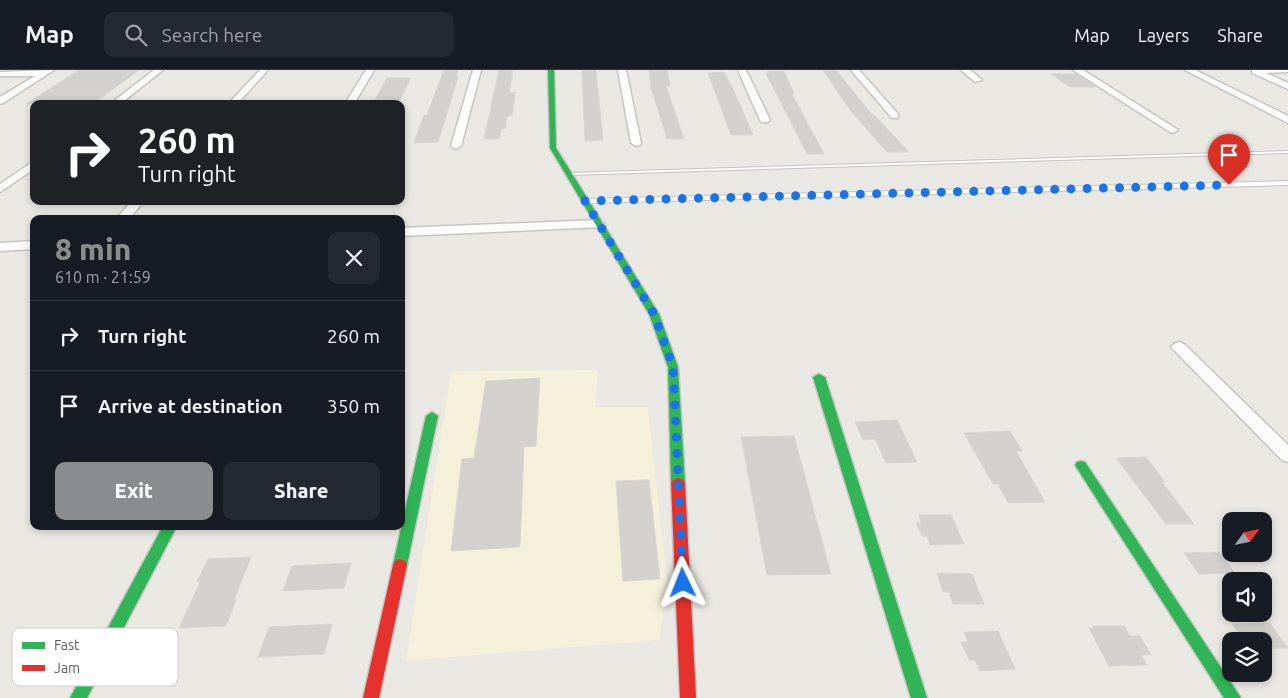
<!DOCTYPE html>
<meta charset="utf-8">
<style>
:root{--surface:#171b24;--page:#242831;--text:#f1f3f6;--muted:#9ea1a6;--line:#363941;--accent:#8b8c8e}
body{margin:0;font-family:Ubuntu,sans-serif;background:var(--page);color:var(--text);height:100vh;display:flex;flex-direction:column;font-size:19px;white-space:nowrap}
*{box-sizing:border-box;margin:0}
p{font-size:16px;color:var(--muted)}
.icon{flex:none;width:28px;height:28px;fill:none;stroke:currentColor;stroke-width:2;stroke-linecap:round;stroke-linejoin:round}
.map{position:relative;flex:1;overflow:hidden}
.details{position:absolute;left:30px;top:145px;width:375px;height:315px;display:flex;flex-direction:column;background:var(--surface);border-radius:10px;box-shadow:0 2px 8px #0003}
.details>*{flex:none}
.top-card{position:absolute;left:30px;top:30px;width:375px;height:105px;border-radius:10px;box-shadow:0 2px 8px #0003;background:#202124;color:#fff;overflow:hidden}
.needle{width:32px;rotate:57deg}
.controls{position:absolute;left:1222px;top:442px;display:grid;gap:10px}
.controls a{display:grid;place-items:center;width:50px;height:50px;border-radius:10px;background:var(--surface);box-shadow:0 2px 8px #0003;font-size:25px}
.pin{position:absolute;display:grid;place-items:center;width:42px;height:42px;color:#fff;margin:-51px -21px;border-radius:50% 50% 50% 0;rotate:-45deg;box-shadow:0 0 5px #0007}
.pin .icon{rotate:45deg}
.me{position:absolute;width:55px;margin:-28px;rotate:358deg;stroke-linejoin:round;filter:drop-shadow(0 0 4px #0008)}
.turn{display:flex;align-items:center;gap:18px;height:105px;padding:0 25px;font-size:22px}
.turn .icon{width:65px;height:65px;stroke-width:2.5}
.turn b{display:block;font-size:35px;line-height:42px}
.round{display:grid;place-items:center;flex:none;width:52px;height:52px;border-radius:10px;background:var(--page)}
.summary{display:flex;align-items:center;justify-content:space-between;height:85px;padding:0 25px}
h1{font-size:30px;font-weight:800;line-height:38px;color:var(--accent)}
.action{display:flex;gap:10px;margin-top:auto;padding:10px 25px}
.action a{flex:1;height:58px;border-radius:10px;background:var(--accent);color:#fff;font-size:20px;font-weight:800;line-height:58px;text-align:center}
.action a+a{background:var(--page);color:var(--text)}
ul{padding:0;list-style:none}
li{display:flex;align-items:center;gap:15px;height:70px;padding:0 25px;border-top:1px solid var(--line)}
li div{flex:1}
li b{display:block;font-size:19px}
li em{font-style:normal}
header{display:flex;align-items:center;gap:30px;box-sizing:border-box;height:70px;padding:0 25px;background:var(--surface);border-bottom:1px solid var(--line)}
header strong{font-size:24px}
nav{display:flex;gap:28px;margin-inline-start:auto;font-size:18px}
.search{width:350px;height:45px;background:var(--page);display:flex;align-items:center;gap:12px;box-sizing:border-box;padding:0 18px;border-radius:10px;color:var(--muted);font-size:19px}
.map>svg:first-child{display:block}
.commercial{fill:#f5f0d9}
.building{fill:#d2d1cd;stroke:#d8d6d1}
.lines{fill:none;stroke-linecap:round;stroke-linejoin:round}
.lane-casing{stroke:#c5c5c3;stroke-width:2}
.street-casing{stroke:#c5c5c3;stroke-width:3}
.fast-casing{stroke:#c5c5c4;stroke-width:3}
.jam-casing{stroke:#c5c5c4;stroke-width:3}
.lane{fill:#fcfcfb;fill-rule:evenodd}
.street{fill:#fcfcfb;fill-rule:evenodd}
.fast{fill:#30b455;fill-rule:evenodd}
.jam{fill:#e5322d;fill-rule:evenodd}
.route{stroke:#1a73e8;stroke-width:9;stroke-dasharray:0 16.2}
.key{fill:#fff;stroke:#cdcecf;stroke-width:1}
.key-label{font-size:14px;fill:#585b60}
</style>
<header>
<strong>Map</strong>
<div class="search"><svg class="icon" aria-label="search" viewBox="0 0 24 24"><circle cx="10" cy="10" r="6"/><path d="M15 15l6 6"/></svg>Search here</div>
<nav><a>Map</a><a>Layers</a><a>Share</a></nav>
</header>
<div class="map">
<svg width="1288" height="628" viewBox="0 0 1288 628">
<rect width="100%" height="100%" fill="#e9e8e2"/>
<path class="commercial" d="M 598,300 L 595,337 L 648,337 L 667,513 L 659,570 L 406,591 L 451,301 Z"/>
<path class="building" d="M 79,0 L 139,0 L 93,34 L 26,34 Z
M 444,0 L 458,0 L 456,7 L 458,7 L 438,72 L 414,73 L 424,45 L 427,45 Z
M 499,0 L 513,0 L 509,23 L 515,22 L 512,46 L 507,46 L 505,59 L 501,59 L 499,69 L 484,69 Z
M 582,0 L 596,0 L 603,70 L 585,71 Z
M 649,0 L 667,0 L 670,16 L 666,16 L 684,69 L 667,69 L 651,17 Z
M 823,0 L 836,0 L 873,46 L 875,46 L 909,82 L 887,82 L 850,40 Z
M 767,1 L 784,1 L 794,24 L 792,24 L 824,84 L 807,84 L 766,3 L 768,3 Z
M 724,2 L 734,21 L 753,65 L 731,65 L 708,3 Z
M 1051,4 L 1075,4 L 1096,17 L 1070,17 Z
M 387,8 L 411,8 L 400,30 L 375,30 Z
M 540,308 L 536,376 L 524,377 L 520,477 L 451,481 L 462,389 L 474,388 L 486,311 Z
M 897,350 L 917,392 L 886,393 L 875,369 L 863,370 L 855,352 Z
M 1010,361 L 1022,381 L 1016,381 L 1045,432 L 1008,433 L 998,414 L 993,414 L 964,363 Z
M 794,366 L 831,504 L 767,505 L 741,367 Z
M 1146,387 L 1165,412 L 1162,412 L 1194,454 L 1166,454 L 1116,388 Z
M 649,410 L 660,509 L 623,511 L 616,411 Z
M 919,445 L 951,445 L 964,474 L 930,475 L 927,466 L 922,466 L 916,453 L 921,453 Z
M 1219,482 L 1235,503 L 1199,504 L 1184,483 Z
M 251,487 L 234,530 L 236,530 L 226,556 L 179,558 L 200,512 L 197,512 L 208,489 Z
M 351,493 L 344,518 L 283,521 L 292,496 Z
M 937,503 L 972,504 L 984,534 L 953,534 L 949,522 L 943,522 Z
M 1270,553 L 1288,578 L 1264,578 L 1264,571 L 1244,571 L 1232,554 Z
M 332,554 L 324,584 L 258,587 L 269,557 Z
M 1093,556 L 1124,556 L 1130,566 L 1140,566 L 1151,585 L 1141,585 L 1147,595 L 1109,596 L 1089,558 L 1093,558 Z
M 998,561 L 1015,599 L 980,601 L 975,590 L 969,590 L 961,572 L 968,572 L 964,562 Z"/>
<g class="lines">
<defs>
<path id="lane" d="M 1288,81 L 1288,83 L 569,105 L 567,104 L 569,103 Z
M 1288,111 L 1288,115 L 585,133 L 582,131 L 585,129 Z"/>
<path id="street" d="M 54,0 L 3,33 L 0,34 L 0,27 L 35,6 L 0,6 L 0,2 Z
M 154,0 L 163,0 L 120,34 L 110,34 Z
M 260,0 L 268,0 L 237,34 L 228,34 Z
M 366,0 L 374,0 L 354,34 L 345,34 Z
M 473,0 L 481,0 L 461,76 L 456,79 L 451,76 Z
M 618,0 L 626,0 L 641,73 L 640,75 L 636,76 L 631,73 Z
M 738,0 L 746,0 L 770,50 L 768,52 L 762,52 L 760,50 Z
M 851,0 L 859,0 L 898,44 L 898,48 L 892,48 Z
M 961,0 L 970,0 L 982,10 L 975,12 Z
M 1073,0 L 1083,0 L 1178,60 L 1173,63 L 1170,62 Z
M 1185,0 L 1195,0 L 1288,46 L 1288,53 Z
M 1252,0 L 1288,0 L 1288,2 L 1266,3 L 1288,13 L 1288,19 L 1252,3 Z
M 34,91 L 34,99 L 0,122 L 0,114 Z
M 132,131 L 144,131 L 129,149 L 116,149 Z
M 599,150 L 605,154 L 603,157 L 401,166 L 401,158 Z
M 34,171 L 34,179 L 0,181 L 0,173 Z
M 1179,272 L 1184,274 L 1288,375 L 1288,392 L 1282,390 L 1174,280 L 1171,277 L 1174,274 Z"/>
<path id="fast" d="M 548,0 L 554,0 L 556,78 L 659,244 L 678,297 L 685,413 L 683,416 L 673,416 L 671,413 L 668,297 L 649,244 L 550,78 Z
M 819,304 L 825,307 L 927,628 L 911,628 L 813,307 Z
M 432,342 L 438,346 L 407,495 L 405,499 L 400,501 L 395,499 L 393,495 L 426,346 Z
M 1081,391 L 1085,392 L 1241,628 L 1224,628 L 1075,395 L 1077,392 Z
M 163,456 L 177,456 L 87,628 L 70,628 Z"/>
<path id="jam" d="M 678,408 L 683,410 L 685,413 L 696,628 L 680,628 L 671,413 L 673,410 Z
M 400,489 L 405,491 L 407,495 L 379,628 L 363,628 L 393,495 L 395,491 Z"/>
</defs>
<use href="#lane" class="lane-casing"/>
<use href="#street" class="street-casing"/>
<use href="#fast" class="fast-casing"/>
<use href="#jam" class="jam-casing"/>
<use href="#lane" class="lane"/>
<use href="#street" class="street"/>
<use href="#fast" class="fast"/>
<use href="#jam" class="jam"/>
</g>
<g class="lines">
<path class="route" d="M 683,513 L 673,297 L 654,244 L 585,131 L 1229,115"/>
</g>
<rect x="12" y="558" width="166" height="58" rx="8" class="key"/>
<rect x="22" y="572" width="23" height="7" fill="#30b455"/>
<rect x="22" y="595" width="23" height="6" fill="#e5322d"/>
<g class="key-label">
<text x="54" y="580">Fast</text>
<text x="54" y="603">Jam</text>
</g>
</svg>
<div class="controls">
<a><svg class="needle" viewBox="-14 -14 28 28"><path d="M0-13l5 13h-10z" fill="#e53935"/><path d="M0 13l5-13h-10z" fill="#9ea1a6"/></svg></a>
<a><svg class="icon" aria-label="sound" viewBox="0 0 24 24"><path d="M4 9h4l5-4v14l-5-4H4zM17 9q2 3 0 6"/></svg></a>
<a><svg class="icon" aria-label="layers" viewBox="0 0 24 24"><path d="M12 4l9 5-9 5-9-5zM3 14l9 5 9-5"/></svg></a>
</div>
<div class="pin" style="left:1229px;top:115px;background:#d93025"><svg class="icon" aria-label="arrive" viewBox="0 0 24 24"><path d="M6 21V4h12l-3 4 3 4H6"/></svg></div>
<svg class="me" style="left:683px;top:513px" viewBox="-20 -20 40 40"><path d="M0-17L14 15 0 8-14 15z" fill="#1a73e8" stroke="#fff" stroke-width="4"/></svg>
<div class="top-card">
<div class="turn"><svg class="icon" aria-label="right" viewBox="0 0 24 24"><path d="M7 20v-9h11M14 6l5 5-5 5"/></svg><div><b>260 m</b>Turn right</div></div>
</div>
<section class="details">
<div class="summary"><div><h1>8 min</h1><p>610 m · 21:59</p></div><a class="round"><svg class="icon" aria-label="close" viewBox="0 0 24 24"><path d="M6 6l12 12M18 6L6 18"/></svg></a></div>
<ul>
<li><svg class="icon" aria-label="right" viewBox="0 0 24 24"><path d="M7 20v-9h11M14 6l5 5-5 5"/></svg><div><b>Turn right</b></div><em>260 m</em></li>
<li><svg class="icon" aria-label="arrive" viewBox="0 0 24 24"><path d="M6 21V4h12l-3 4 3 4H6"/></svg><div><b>Arrive at destination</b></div><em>350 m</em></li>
</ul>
<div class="action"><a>Exit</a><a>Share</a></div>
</section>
</div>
